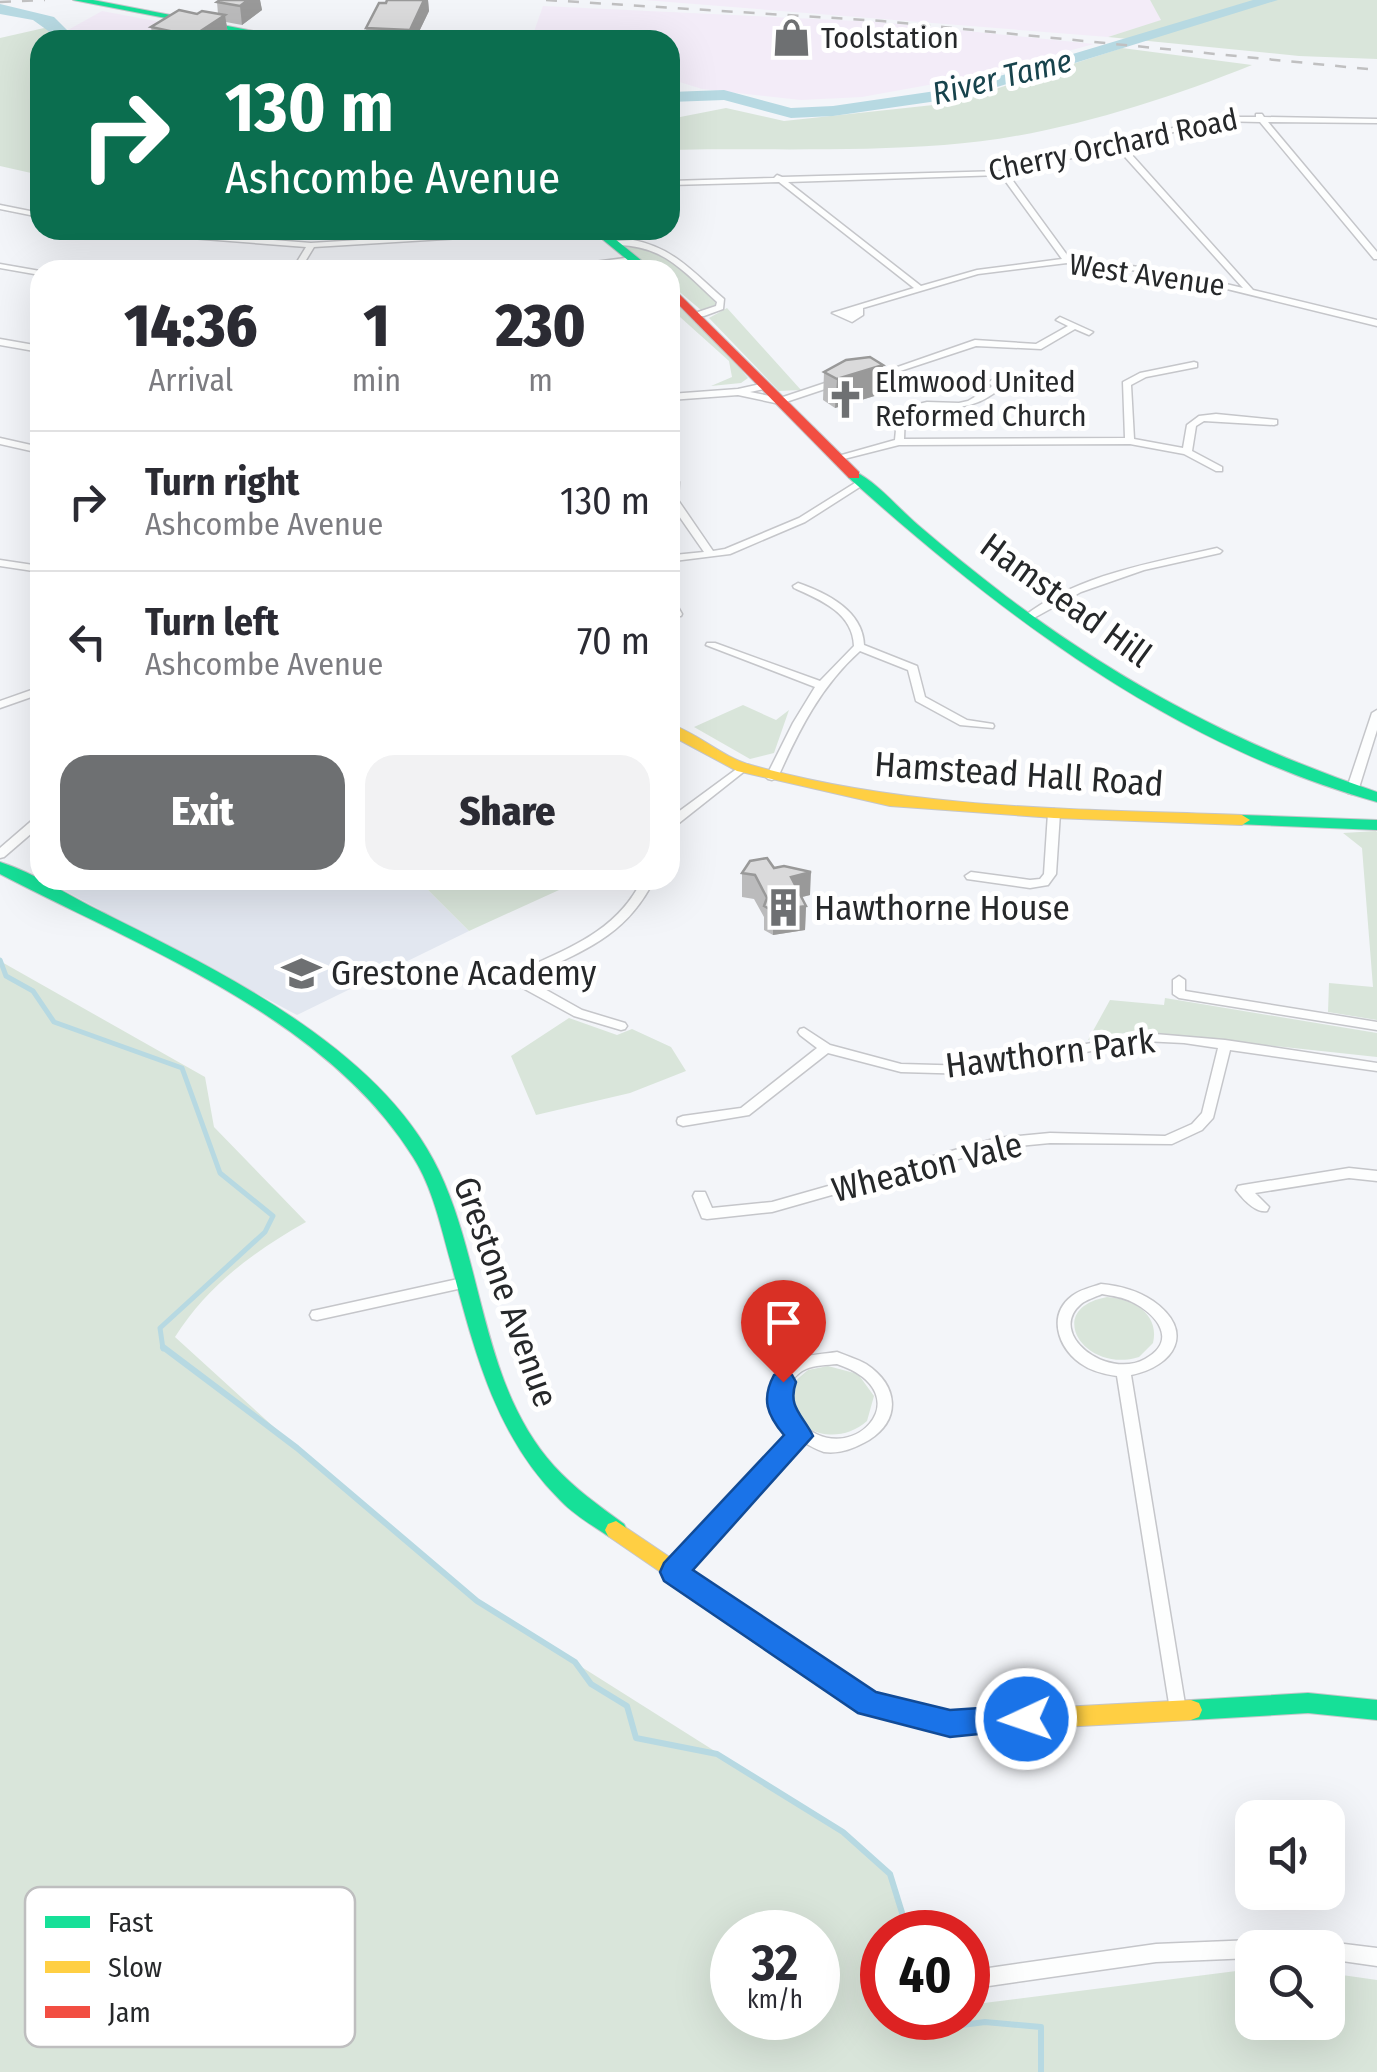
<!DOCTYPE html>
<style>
:root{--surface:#fff;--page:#f2f2f3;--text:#2b2b33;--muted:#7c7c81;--line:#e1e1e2;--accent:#6e7072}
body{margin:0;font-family:"Fira Sans Condensed",sans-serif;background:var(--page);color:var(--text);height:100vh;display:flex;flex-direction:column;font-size:38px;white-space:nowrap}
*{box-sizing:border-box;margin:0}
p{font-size:32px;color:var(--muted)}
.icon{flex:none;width:55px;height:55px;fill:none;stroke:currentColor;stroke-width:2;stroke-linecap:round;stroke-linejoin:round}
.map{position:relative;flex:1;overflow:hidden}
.side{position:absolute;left:30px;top:260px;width:650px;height:630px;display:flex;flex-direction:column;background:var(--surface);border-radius:30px;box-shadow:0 10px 40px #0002}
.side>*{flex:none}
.top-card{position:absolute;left:30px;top:30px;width:650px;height:210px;border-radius:30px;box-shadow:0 10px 40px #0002;background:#0b6e4f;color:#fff;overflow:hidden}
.tools{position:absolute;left:1235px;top:1800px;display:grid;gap:20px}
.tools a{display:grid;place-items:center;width:110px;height:110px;border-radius:20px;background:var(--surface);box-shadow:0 10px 40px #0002;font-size:50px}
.speed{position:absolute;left:710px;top:1910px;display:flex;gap:20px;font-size:50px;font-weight:700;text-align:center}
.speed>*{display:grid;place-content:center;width:130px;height:130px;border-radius:50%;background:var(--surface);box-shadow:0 10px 40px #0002;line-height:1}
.speed small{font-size:25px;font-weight:400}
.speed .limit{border:15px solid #d22;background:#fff;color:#111}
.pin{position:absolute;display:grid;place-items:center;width:85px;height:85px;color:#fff;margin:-102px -42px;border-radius:50% 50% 50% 0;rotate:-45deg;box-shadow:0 0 10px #0007}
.pin .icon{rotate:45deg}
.me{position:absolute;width:110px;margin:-55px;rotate:267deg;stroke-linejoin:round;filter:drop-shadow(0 0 8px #0008)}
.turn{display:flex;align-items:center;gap:35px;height:210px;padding:0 30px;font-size:45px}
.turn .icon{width:130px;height:130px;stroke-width:2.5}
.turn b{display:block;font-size:70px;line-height:85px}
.eta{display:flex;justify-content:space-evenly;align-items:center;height:170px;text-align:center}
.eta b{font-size:60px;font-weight:800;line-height:70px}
.button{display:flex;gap:20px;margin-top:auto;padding:20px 30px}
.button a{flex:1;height:115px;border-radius:30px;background:var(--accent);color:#fff;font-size:40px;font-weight:800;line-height:115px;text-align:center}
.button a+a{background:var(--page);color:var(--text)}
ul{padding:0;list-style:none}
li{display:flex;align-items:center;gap:30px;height:140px;padding:0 30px;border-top:2px solid var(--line)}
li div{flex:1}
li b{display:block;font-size:38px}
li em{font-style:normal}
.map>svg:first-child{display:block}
.built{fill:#e2e7f0}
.industrial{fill:#f3ecf8}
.green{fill:#d9e5da;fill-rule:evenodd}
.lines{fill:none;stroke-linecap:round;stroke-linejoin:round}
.stream-far1{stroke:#b7d9e2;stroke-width:5}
.stream{stroke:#b7d9e2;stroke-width:6}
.river{fill:#b7d9e2;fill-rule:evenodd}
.street-casing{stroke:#c5c6ca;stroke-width:3}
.fast-casing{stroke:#c5c6ca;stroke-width:2}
.slow-casing{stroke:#c5c6ca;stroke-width:2}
.jam-casing{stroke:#c5c6ca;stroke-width:2}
.street{fill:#fdfefe;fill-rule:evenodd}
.fast{fill:#16e098;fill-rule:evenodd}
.slow{fill:#ffcf43;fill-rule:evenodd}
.jam{fill:#f24e42;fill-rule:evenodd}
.rail{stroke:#c0c0c1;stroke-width:2.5;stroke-dasharray:11 11;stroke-linecap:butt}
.wall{fill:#bbbbbc}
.shaded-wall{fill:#999}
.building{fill:#dadadb;stroke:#999;stroke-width:2.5}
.route{fill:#1a73e8;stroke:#114b97;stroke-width:2.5}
.labels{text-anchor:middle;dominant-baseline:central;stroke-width:10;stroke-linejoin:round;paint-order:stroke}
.far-poi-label{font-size:30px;fill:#26282a;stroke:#fff;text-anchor:start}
.far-street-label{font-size:30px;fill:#26282a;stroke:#fff}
.far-water-label{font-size:32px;font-style:italic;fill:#17434c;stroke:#fff}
.street-label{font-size:35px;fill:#26282a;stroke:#fff}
.poi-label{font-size:35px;fill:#26282a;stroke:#fff;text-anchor:start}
.key{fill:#fff;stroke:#bebebf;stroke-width:2.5}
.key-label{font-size:28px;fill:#26282a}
</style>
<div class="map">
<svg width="1377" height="2072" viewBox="0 0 1377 2072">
<rect width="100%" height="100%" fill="#f3f5f9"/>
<path class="built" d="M 65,880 L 418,880 L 469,931 L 297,1015 L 56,886 Z"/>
<path class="industrial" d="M 644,0 L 1150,0 L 1162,20 L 1108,37 Z
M 543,6 L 879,22 L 1094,44 L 967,78 L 862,97 L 801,100 L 702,89 L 670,79 L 670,40 L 531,40 Z
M 102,11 L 256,40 L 97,40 L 68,30 Z"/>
<path class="green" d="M 1150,0 L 1377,0 L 1377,59 L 1299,56 L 1108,37 L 1161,20 Z
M 53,26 L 97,40 L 40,40 L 40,175 L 0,166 L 0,38 Z
M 1122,48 L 1252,65 C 1158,103 1046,138 944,145 C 853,152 761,148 670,150 L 670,119 L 726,108 L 784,121 L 952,103 Z
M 643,243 C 665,249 699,284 716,300 L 715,305 L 701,310 L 670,284 L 670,270 L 653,270 L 625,246 Z
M 670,293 L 702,321 L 748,378 L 741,383 L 711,386 L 732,377 L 729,361 L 670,308 Z
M 727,308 L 801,390 L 779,391 L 709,318 Z
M 743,705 L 776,720 L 789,710 L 774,753 L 750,759 L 694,727 Z
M 1376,831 L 1377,832 L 1377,1020 L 1328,1012 L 1329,983 L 1373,987 L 1362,848 L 1343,833 Z
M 418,880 L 581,880 L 469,931 Z
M 0,961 L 205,1077 L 214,1127 L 306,1222 C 253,1252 208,1285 175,1337 L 297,1448 L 477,1601 L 843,1832 L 890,1874 L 907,1932 L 882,1932 L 882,2018 L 891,2018 L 887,2027 L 943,2027 L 945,2018 L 968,2018 L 968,2005 L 1252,1969 L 1252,2022 L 1328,2022 L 1328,1973 L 1377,1980 L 1377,2072 L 0,2072 ZM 818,1932 L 818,2018 L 732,2018 L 732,1932 Z
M 1165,998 L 1377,1033 L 1377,1057 L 1135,1031 L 1088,1040 L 1110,1000 L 1164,1005 Z
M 569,1018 L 617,1035 L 632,1029 L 671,1047 L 686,1071 L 630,1093 L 536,1115 L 511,1056 Z
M 1107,1297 C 1132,1299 1160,1313 1153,1343 L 1139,1357 C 1085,1374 1042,1309 1107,1297 Z
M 828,1366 L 858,1374 L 874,1396 L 867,1421 C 842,1443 805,1438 790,1408 L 794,1382 L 808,1370 Z"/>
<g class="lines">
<path class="stream-far1" d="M 0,960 L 6,976 L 33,991 L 54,1022 L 182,1068 L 220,1173 L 273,1216 L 265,1232 L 160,1328 L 163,1349"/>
<path class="stream" d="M 163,1347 L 297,1448 L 477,1601 L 575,1662 L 591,1684 L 627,1706 L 636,1738 L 717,1754 L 843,1832 L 890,1874 L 908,1932
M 928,2018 L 931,2029 L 985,2022 L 1041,2027 L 1041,2072"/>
<path class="river" d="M 1253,0 L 1278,0 L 965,97 L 833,116 L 791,118 L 724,100 L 670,102 L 670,92 L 724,90 L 791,108 L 833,106 L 963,87 Z
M 0,4 L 54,17 L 77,40 L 61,40 L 33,20 L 0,14 Z"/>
<defs>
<path id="street" d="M 1256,114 L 1262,114 L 1264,117 L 1377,119 L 1377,123 L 1268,122 L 1377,252 L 1377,259 L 1374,259 L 1260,122 L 1216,121 L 1123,145 L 1253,290 L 1377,320 L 1377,326 L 1166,274 L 1067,263 L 978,274 L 863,308 L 863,315 L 852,322 L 832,313 L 914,288 L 779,182 L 670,185 L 670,181 L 774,178 L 777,175 L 782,177 L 1003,171 L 1216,117 L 1256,117 ZM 1116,147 L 1243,288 L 1166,270 L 1070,259 L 1008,174 ZM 1001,175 L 1062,259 L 977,270 L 921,286 L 788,182 Z
M 0,205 L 40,213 L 40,217 L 0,209 Z
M 109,230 L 145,230 L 311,243 L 518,230 L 562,230 L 558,232 L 314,247 L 300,270 L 292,270 L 306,247 L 113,232 Z
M 633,240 C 674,248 694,273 724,299 L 723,309 L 704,316 L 698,316 L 698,312 L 716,306 L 717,302 C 684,272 664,245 616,245 L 612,243 L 616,241 Z
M 633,257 L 637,259 L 636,261 L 567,270 L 544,270 L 548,268 Z
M 0,264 L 40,271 L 40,275 L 0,268 Z
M 1060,317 L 1093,332 L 1089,335 L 1075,329 L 1041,349 L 976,346 L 870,381 L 863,379 L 975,340 L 1036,344 L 1068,326 L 1056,320 Z
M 0,339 L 40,346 L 40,352 L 0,345 Z
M 1194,362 L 1197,363 L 1197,367 L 1146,377 L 1131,385 L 1134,439 L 1183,448 L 1187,425 L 1199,416 L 1216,414 L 1277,420 L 1277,424 L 1274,425 L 1204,421 L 1196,426 L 1192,451 L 1222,467 L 1222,471 L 1216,471 L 1184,454 L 1130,444 L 899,445 L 836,461 L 831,458 L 895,440 L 898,409 L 927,402 L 959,403 L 968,401 L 993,386 L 988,383 L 992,380 L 1003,386 C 964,420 946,399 905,412 L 904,439 L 1125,438 L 1123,382 L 1140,373 Z
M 837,379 L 841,382 L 840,384 L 780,404 L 738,395 L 670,400 L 670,394 L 738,389 L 765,383 L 769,386 L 768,388 L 750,392 L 780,398 Z
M 0,438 L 40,447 L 40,453 L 0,444 Z
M 863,478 L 868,481 L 866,483 L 805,522 L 730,554 L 674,561 L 670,559 L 671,556 L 674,555 L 704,552 L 670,503 L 671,480 L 674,479 L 679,482 L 678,500 L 713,551 L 725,549 L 799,518 Z
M 1217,548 L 1222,551 L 1220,553 L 1144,570 L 1081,592 L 1032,619 L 1028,620 L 1023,617 C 1077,575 1151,563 1217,548 Z
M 0,560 L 40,566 L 40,572 L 0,566 Z
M 798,583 C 827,593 863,611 864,645 L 917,666 L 925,697 L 967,720 L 993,724 L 994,726 L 993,728 L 960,725 L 916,701 L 908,670 L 860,651 C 821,686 799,730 778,777 L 772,780 L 768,779 L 766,777 L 793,723 L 815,687 L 706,645 L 707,643 L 715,643 L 820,681 L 854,646 C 853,613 821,600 794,588 L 793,586 Z
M 670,599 L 674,600 L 682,614 L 681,616 L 673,616 L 670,611 Z
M 40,687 L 40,694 L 0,708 L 0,701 Z
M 1377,710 L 1377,730 L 1358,791 L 1352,794 L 1348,793 L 1346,791 L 1372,713 Z
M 742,765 L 746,766 L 748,768 L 746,770 L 674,827 L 670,828 L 670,818 Z
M 1054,809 L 1060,813 L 1056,874 L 1048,885 L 1030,888 L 967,879 L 965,876 L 971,872 L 1030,880 L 1040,879 L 1044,874 L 1048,813 Z
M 40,816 L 40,826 L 4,857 L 0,858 L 0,848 L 36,817 Z
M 642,880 L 654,880 C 625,938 580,952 525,978 L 582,1010 L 625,1023 L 627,1026 L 625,1029 L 621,1030 L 574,1016 L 510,981 L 493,969 L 499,965 L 515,973 C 566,949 616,933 642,880 Z
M 1179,976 L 1185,980 L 1185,991 L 1377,1022 L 1377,1030 L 1179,998 L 1173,994 L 1173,980 Z
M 804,1028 L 830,1045 L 901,1064 L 972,1066 L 1143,1033 L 1225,1040 L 1377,1063 L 1377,1071 L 1230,1050 L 1213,1118 L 1202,1130 L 1172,1144 L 1050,1143 L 997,1148 L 772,1212 L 707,1219 L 702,1218 L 693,1196 L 695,1192 L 705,1192 L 712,1208 L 772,1202 L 997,1138 L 1050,1133 L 1165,1136 L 1192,1124 L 1202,1113 L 1218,1048 L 1184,1043 L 1143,1041 L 972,1074 L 901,1072 L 828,1053 L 749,1115 L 683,1126 L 678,1124 L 677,1121 L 678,1118 L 683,1116 L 741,1108 L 817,1048 L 800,1035 L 798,1032 L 800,1029 Z
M 1349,1168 L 1377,1171 L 1377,1181 L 1349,1178 L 1255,1193 L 1269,1207 L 1267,1211 C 1255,1213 1243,1199 1236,1190 L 1238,1186 L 1243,1185 Z
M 467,1277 L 472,1278 L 474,1282 L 472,1286 L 467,1287 L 317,1320 L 312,1319 L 310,1315 L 312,1311 L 317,1310 Z
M 1101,1284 C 1120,1286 1137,1290 1153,1301 C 1196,1331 1175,1366 1131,1375 L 1186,1710 L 1184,1715 L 1178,1717 L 1172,1715 L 1170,1710 L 1117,1376 C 1103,1374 1091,1371 1080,1363 C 1058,1347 1047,1315 1072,1296 C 1079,1290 1092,1287 1101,1284 ZM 1102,1294 C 1113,1296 1123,1297 1132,1302 C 1158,1315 1178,1341 1145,1359 C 1107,1380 1046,1334 1081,1304 C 1086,1300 1095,1297 1102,1294 Z
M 837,1352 C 847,1356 857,1359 866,1364 C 898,1385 902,1419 869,1440 C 855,1448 841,1454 824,1452 C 817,1450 809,1445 803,1442 L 679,1577 L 674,1579 L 669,1577 L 666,1572 L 669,1567 L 792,1434 C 771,1410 764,1377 797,1360 C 808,1354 825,1354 837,1352 ZM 837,1364 C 926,1394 848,1474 799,1421 C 784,1405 784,1379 806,1369 C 814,1365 828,1365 837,1364 Z
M 1278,1939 L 1284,1942 L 1287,1948 L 1252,1948 L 1252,1958 L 1156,1962 L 968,1989 L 968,1971 L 1156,1944 Z
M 1328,1942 L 1377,1948 L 1377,1966 L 1328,1959 L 1328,1948 L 1321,1948 Z"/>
<path id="fast" d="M 73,0 L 93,0 L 300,40 L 279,40 Z
M 591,230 L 604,230 L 653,270 L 640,270 Z
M 854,471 C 877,482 898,508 918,525 C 947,550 977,574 1007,597 C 1124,685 1239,745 1377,792 L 1377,802 C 1173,745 1004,617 849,478 L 847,475 Z
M 1242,815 L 1377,820 L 1377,830 L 1236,824 L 1234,820 L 1236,816 Z
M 0,862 C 35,873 69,896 102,912 C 218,970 381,1048 439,1171 C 484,1265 481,1385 554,1466 C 575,1489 598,1505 624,1524 L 627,1530 L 624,1536 L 616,1539 L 608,1536 C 592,1525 574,1515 560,1500 C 495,1436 474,1349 451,1263 C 441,1228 433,1188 413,1157 C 326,1017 140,947 0,874 Z
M 1308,1693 L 1377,1700 L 1377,1720 L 1308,1713 L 1191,1720 L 1183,1717 L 1180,1710 L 1183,1703 L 1191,1700 Z"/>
<path id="slow" d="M 670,724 C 699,734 722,757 751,765 C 911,810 1078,809 1242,815 L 1250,820 L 1242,825 L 1054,818 L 890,806 L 737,771 L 670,735 Z
M 616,1521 L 874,1695 L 950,1713 L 1191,1700 L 1199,1703 L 1202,1710 L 1199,1717 L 1191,1720 L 950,1733 L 868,1714 L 608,1536 L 605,1530 L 608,1524 Z"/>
<path id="jam" d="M 670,285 L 859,472 L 859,478 L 849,478 L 670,296 Z"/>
</defs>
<use href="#street" class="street-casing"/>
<use href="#fast" class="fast-casing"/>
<use href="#slow" class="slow-casing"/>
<use href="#jam" class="jam-casing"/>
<use href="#street" class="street"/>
<use href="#fast" class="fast"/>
<use href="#slow" class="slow"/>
<use href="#jam" class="jam"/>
<path class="rail" d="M 546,0 L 882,21 L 1377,70
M 0,2 L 45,0"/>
</g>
<path class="wall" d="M 220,0 L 260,0 L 262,10 L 242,25 L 226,22 L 228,34 L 218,40 L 153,40 L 151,27 L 197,14 L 218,14 L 217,2 Z
M 387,0 L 428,0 L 429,11 L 415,40 L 367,40 L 366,28 Z
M 824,372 L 881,394 L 835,408 L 823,400 Z
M 774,868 L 810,895 L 802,897 L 806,906 L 805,930 L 773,935 L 764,930 L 764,917 L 754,899 L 742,897 L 742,873 Z"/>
<path class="shaded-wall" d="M 248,0 L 260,0 L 262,10 L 242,25 L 240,6 Z
M 424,0 L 428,0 L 429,11 L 415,40 L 411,40 L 410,30 Z
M 225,15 L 228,34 L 218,40 L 193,40 L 193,36 Z
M 883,365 L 881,394 L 835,408 L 837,379 Z
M 811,872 L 810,895 L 790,900 L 791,877 Z
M 806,906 L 805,930 L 773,935 L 773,911 Z"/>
<path class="building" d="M 220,0 L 248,0 L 240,6 L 217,2 Z
M 387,0 L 424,0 L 410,30 L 366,28 L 379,3 L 386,3 Z
M 179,10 L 197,14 L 202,11 L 225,15 L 193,36 L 151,27 Z
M 282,32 L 295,40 L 254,40 Z
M 870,357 L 883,365 L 837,379 L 824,372 L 846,360 Z
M 767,858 L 774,868 L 784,866 L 811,872 L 791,877 L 806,906 L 773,911 L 764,906 L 767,898 L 755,875 L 742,873 L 750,861 Z"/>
<path class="route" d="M 783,1371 L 792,1375 L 796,1382 C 787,1407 803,1415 813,1436 L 693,1570 L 876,1692 L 950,1710 L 1026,1705 L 1037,1709 L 1041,1719 L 1037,1728 L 950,1737 L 858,1713 L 664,1581 L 660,1572 L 664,1563 L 784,1435 C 767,1415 761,1399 774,1375 Z"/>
<defs>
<symbol id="shop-bare" viewBox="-9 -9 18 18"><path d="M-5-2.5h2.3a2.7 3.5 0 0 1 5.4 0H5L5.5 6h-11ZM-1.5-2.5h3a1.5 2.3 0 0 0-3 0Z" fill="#6e7072" stroke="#fff" stroke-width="2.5" paint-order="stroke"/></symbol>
<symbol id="church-bare" viewBox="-9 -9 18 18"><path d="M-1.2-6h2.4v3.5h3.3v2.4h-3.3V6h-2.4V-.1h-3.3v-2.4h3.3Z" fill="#6e7072" stroke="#fff" stroke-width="2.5" paint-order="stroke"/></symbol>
<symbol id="building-bare" viewBox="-9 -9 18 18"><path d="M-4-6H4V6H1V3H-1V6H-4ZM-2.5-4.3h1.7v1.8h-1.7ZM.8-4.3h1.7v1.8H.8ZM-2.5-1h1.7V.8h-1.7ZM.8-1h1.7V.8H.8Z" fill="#6e7072" stroke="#fff" stroke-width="2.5" paint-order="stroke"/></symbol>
<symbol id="school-bare" viewBox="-9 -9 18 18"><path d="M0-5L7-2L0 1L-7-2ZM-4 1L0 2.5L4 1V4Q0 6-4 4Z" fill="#6e7072" stroke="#fff" stroke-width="2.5" paint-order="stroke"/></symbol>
</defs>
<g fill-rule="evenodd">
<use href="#shop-bare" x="764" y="10" width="55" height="55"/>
<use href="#church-bare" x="818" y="372" width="55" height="55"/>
<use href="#building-bare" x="756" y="880" width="55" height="55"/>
<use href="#school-bare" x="274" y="946" width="55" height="55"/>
</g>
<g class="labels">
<g class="far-poi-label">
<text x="821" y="38">Toolstation</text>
<text x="875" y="382">Elmwood United<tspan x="875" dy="34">Reformed Church</tspan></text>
</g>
<g class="far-street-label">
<text transform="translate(1113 145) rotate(-12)">Cherry Orchard Road</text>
<text transform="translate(1147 275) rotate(8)">West Avenue</text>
</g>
<g class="far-water-label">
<text transform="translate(1002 77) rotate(-14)">River Tame</text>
</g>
<g class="street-label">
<text transform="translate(1066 600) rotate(36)">Hamstead Hill</text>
<text transform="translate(1019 774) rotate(4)">Hamstead Hall Road</text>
<text transform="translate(1050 1053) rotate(-7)">Hawthorn Park</text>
<text transform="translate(927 1167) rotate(-14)">Wheaton Vale</text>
<text transform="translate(506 1292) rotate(70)">Grestone Avenue</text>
</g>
<g class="poi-label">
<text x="814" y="908">Hawthorne House</text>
<text x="331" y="973">Grestone Academy</text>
</g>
</g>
<rect x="25" y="1887" width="330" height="160" rx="15" class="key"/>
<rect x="45" y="1916" width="45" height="12" fill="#16e098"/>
<rect x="45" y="1961" width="45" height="12" fill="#ffcf43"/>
<rect x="45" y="2006" width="45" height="12" fill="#f24e42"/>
<g class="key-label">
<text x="108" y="1932">Fast</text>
<text x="108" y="1977">Slow</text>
<text x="108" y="2022">Jam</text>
</g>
</svg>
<div class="tools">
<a><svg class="icon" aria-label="sound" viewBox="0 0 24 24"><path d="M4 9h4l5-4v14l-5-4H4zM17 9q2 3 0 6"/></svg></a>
<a><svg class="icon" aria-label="search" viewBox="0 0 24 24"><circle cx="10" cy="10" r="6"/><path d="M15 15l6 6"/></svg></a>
</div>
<div class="speed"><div>32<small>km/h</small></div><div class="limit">40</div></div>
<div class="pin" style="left:783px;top:1382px;background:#d93025"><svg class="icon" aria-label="arrive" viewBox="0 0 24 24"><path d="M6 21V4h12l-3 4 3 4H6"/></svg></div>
<svg class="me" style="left:1026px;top:1719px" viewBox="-20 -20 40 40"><circle r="17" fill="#1a73e8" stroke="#fff" stroke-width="3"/><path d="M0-11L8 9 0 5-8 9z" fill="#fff"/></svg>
<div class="top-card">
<div class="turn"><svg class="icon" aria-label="right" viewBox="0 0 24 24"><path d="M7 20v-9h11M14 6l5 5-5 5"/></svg><div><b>130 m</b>Ashcombe Avenue</div></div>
</div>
<section class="side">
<div class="eta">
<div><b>14:36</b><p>Arrival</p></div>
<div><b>1</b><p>min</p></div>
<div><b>230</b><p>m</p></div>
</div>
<ul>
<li><svg class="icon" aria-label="right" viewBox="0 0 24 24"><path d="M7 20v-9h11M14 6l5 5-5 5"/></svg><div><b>Turn right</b><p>Ashcombe Avenue</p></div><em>130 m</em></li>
<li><svg class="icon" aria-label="left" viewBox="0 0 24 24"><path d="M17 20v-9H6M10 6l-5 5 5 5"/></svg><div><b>Turn left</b><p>Ashcombe Avenue</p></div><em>70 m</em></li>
</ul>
<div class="button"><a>Exit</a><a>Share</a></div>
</section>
</div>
